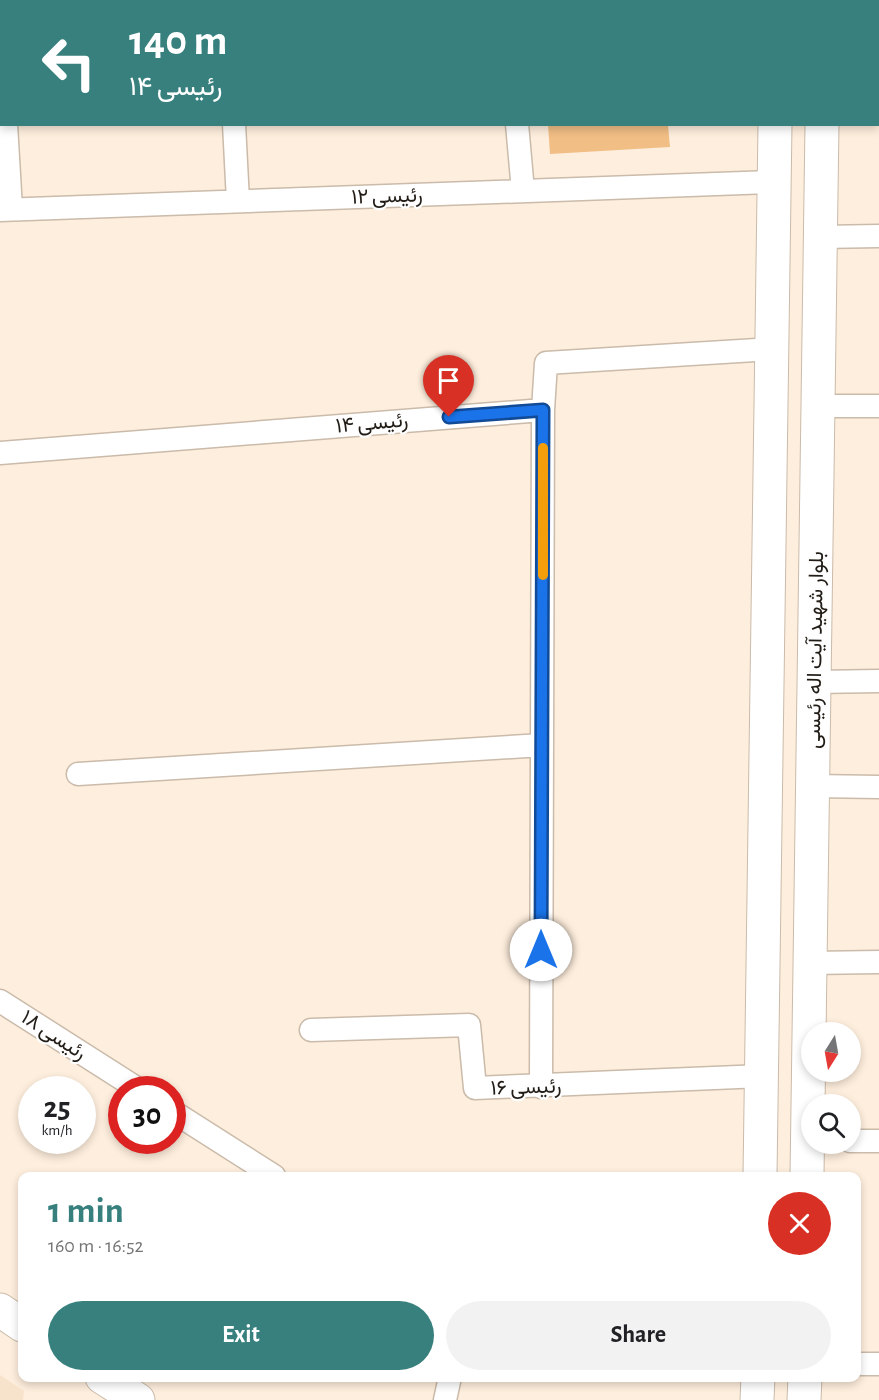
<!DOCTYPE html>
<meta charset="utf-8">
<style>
:root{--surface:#fff;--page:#f2f2f2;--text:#202124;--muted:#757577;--accent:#37807e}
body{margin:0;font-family:"Alegreya Sans",Vazirmatn,sans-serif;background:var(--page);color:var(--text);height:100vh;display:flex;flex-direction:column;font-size:22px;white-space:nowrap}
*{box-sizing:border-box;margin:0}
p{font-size:20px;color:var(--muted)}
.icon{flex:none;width:33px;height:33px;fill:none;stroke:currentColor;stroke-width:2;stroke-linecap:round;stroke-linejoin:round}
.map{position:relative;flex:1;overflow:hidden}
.details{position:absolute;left:18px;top:1172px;width:843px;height:210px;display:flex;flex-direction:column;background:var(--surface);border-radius:12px;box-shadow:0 3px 9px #0003}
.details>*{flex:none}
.top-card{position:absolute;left:0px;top:0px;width:879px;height:126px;box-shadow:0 3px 9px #0003;background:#37807e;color:#fff;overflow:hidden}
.needle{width:39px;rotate:191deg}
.controls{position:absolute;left:801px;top:1022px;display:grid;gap:12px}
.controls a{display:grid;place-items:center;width:60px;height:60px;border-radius:50%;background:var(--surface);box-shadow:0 3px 9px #0003;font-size:30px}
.speed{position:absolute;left:18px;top:1076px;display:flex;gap:12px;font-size:30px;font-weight:700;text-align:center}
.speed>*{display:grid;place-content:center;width:78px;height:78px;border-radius:50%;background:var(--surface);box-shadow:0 3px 9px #0003;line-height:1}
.speed small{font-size:15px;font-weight:400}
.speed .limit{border:9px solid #d22;background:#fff;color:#111}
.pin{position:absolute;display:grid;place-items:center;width:51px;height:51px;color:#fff;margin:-62px -26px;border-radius:50% 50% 50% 0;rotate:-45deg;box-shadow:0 0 6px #0007}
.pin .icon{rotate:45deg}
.me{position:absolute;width:66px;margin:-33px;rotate:0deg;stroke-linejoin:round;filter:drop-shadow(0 0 4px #0008)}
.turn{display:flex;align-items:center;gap:21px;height:126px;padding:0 30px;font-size:27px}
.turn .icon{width:78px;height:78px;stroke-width:2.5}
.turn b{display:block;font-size:42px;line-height:51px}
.round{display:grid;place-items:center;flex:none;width:63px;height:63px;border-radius:32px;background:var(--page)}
.headline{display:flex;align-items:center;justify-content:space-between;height:102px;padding:0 30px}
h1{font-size:36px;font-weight:700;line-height:45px;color:var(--accent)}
.button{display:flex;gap:12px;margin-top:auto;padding:12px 30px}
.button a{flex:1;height:69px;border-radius:36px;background:var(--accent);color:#fff;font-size:24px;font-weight:700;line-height:69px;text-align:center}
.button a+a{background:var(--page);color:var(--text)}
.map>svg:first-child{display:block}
.built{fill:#f7e2cb}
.green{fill:#f1be85}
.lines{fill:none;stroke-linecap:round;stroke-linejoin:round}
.street-casing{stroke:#cabbaa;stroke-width:25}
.secondary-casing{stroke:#cabbaa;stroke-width:35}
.street{stroke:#fff;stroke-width:22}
.secondary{stroke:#fff;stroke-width:33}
.route-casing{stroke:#114b97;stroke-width:15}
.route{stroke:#1a73e8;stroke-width:10}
.slow{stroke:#f59e0b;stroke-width:10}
.labels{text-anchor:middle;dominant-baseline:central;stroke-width:4.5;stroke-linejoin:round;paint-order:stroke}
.street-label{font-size:21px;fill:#221c16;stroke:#fefefe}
</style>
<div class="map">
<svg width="879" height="1400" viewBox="0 0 879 1400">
<rect width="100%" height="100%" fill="#feeedd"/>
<path class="built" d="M 0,1375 L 24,1391 L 23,1400 L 0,1400 Z"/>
<path class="green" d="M 541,0 L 661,0 L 661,1 L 541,2 Z
M 548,125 L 668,125 L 670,147 L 550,154 Z"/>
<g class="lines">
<defs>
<path id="street" d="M 227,0 L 227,2
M 505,0 L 505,2
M 0,32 L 2,56
M 878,50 L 879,50
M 6,124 L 11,209
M 234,124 L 238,201
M 517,124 L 523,191
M 0,210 L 774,182
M 821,237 L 879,236
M 818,406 L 879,406
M 0,453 L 543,410 L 546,363 L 772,349
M 814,682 L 879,681
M 78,774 L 542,745
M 813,786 L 879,787
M 810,963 L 879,962
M 0,1001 L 138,1089
M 311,1030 L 469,1025 L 475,1088 L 762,1076
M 541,1087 L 543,410
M 172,1111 L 274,1176
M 850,1141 L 879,1141
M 856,1364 L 879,1364
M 445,1400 L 450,1377"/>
<path id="secondary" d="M 777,2 L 777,0
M 824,2 L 824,0
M 760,1176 L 775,124
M 807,1176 L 822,124
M 0,1310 L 22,1325
M 102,1377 L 138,1400
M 757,1400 L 758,1377
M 804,1400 L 805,1377"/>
</defs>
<use href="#street" class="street-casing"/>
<use href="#secondary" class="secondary-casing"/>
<use href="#street" class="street"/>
<use href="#secondary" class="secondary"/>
</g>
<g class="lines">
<defs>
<path id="route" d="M 449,417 L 543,410 L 541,950"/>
</defs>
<use href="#route" class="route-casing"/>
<use href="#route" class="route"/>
<path class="slow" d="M 543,575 L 543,448"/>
</g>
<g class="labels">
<g class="street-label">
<text transform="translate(387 196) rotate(-2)">رئیسی ۱۲</text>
<text transform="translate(372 423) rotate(-5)">رئیسی ۱۴</text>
<text transform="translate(815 650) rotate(-89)">بلوار شهید آیت اله رئیسی</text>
<text transform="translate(54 1035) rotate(33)">رئیسی ۱۸</text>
<text transform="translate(526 1087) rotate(-2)">رئیسی ۱۶</text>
</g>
</g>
</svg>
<div class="controls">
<a><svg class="needle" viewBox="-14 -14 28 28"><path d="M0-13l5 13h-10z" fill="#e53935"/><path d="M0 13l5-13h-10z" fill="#757577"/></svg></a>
<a><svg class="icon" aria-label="search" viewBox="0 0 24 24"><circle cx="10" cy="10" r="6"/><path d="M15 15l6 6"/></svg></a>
</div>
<div class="speed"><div>25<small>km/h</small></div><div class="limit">30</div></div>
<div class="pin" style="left:449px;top:417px;background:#d93025"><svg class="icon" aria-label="arrive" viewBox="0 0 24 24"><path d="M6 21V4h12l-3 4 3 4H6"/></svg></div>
<svg class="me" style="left:541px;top:950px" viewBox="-20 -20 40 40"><circle r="19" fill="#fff"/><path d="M0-13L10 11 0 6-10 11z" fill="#1a73e8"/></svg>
<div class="top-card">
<div class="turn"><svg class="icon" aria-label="left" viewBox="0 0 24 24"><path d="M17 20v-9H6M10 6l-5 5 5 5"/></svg><div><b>140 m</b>رئیسی ۱۴</div></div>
</div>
<section class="details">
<div class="headline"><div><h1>1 min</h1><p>160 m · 16:52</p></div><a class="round" style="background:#d93025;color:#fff"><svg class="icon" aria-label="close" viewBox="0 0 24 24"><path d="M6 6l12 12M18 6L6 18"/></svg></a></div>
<div class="button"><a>Exit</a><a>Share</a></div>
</section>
</div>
